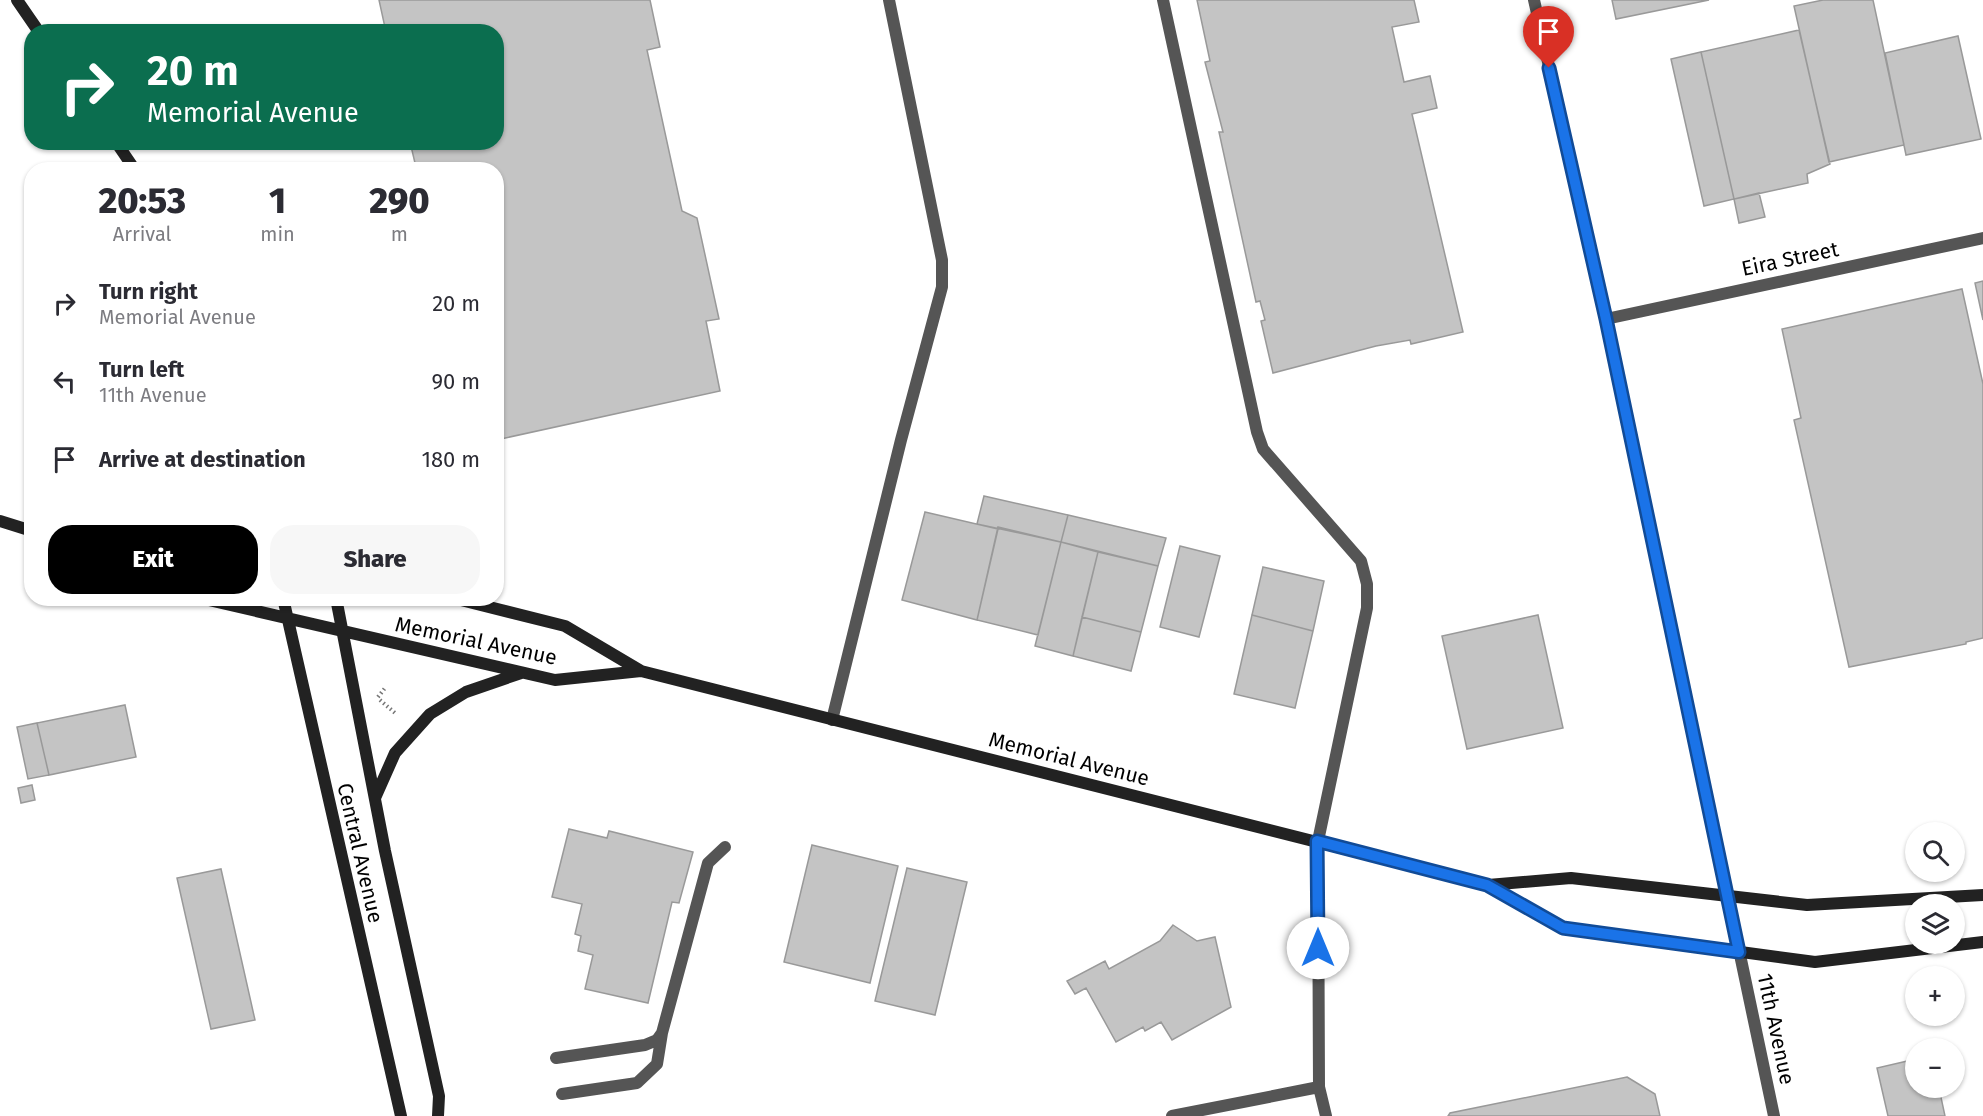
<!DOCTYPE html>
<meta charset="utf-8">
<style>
:root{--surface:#fff;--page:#f7f7f7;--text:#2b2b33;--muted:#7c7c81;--accent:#000}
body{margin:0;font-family:"Fira Sans",sans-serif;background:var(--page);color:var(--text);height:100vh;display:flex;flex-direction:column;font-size:22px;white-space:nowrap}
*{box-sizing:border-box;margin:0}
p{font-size:20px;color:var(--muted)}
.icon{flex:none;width:33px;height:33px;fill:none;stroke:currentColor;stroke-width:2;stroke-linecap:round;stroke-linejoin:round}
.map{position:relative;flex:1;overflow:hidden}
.sheet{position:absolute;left:24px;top:162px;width:480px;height:444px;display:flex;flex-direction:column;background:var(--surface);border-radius:24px;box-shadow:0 2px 4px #0004}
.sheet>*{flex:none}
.hud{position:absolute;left:24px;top:24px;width:480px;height:126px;border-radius:24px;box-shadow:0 2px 4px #0004;background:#0b6e4f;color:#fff;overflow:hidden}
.fabs{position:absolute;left:1905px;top:822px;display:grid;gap:12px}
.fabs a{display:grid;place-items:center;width:60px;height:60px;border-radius:50%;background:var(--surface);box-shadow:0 2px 4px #0004;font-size:30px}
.pin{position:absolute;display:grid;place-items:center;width:51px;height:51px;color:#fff;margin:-62px -26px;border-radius:50% 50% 50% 0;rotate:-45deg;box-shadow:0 0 6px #0007}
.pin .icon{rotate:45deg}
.me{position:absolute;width:66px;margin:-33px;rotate:0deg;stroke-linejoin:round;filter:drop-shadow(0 0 4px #0008)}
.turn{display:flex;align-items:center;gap:21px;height:126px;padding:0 24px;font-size:27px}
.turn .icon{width:78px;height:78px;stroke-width:2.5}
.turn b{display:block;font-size:42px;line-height:51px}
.eta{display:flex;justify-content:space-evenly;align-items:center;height:102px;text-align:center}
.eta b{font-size:36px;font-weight:800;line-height:42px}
.button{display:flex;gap:12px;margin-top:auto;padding:12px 24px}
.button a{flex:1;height:69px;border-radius:24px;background:var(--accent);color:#fff;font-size:24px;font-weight:800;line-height:69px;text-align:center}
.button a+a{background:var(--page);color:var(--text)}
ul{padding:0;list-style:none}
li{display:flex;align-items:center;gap:18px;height:78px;padding:0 24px}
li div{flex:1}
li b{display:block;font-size:22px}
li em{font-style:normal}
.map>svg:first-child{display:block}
.building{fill:#c4c4c4;stroke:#999;stroke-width:1.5}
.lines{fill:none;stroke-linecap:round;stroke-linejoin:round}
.path{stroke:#777;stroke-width:4;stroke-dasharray:1.5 3;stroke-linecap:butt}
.service{stroke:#555;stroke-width:12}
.minor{stroke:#555;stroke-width:12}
.tertiary{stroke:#555;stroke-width:12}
.secondary{stroke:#222;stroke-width:12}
.route-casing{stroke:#114b97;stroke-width:15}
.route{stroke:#1a73e8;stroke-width:10}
.labels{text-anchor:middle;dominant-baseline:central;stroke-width:6;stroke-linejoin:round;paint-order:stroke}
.street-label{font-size:21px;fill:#000;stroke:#fff}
</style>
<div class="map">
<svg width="1983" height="1116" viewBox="0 0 1983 1116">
<rect width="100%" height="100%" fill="#fff"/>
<path class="building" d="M 379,0 L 650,0 L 660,47 L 647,50 L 682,211 L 697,218 L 719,319 L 706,321 L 720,391 L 496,440 L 496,170 L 386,170 L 415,163 L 410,142 L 496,142 L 496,32 L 386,32 Z
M 1197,0 L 1414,0 L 1419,22 L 1392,27 L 1404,82 L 1430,76 L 1437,108 L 1412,114 L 1463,332 L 1411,344 L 1410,340 L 1376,346 L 1273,373 L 1261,321 L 1265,320 L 1260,301 L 1256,302 L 1219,132 L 1223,132 L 1205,62 L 1210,61 Z
M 1612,0 L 1709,0 L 1616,19 Z
M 1823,0 L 1873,0 L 1904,145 L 1829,162 L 1794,6 Z
M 1799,30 L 1830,164 L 1807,174 L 1808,183 L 1734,199 L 1701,52 Z
M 1958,36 L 1981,139 L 1906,155 L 1885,53 Z
M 1701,52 L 1734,199 L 1704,206 L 1671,59 Z
M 1759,193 L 1765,217 L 1739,223 L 1734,199 Z
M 1983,281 L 1983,320 L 1975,283 Z
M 1962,289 L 1983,384 L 1983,638 L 1966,642 L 1966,644 L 1849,667 L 1794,420 L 1801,418 L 1782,329 Z
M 984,496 L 1068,515 L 1061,542 L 977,524 Z
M 925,512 L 998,529 L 977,620 L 902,600 Z
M 1068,515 L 1166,538 L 1158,566 L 1061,542 Z
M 998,527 L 1061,542 L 1038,635 L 977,620 Z
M 1061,542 L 1098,552 L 1073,656 L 1035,646 Z
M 1180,546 L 1220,556 L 1199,637 L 1160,627 Z
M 1098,552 L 1158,566 L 1141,632 L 1082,617 Z
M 1263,567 L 1324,581 L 1313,631 L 1252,615 Z
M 1252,615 L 1313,631 L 1295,708 L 1234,694 Z
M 1538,615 L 1563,728 L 1467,749 L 1442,636 Z
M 1082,617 L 1141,632 L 1131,671 L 1073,656 Z
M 125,705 L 136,757 L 49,775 L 37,723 Z
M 37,723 L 49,775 L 28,779 L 17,727 Z
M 32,785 L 35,800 L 21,803 L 18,788 Z
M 569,829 L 607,838 L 609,831 L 693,852 L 679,903 L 672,902 L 648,1003 L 585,989 L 593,955 L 578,951 L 581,936 L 575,934 L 582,904 L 552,897 Z
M 812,845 L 898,866 L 870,983 L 784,962 Z
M 907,868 L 967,882 L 935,1015 L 875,1001 Z
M 221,869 L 255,1020 L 211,1029 L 177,878 Z
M 1173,925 L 1197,941 L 1215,937 L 1231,1007 L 1172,1040 L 1161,1022 L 1145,1031 L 1143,1027 L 1116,1042 L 1086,988 L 1075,994 L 1067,981 L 1105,961 L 1109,969 L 1160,941 Z
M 1916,1059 L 1916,1088 L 1939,1088 L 1945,1116 L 1888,1116 L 1877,1068 Z
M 1627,1077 L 1655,1094 L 1660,1116 L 1448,1116 L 1450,1113 Z"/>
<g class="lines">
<path class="path" d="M 378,697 L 385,688
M 380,700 L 395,713"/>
<path class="service" d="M 1163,0 L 1257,432 L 1263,449 L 1361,561 L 1367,584 L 1367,608 L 1318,841
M 832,720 L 901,440 L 942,287 L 942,260 L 889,0
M 556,1058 L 645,1045 L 657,1040 L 662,1033 L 708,863 L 725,847
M 562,1094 L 637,1083 L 657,1064 L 662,1033"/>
<path class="minor" d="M 1606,319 L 1983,238
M 1318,841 L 1319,1087 L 1326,1116
M 1172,1116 L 1319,1087"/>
<path class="tertiary" d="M 1534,0 L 1606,319 L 1774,1116"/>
<path class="secondary" d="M 17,0 L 39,32
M 116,142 L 135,170
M 0,521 L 32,531
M 200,598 L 555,680 L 641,671
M 283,598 L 401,1116
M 336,598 L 385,851 L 439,1096 L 438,1116
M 453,598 L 565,626 L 641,671 L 1487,885 L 1563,928 L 1815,962 L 1983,942
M 375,798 L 395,753 L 430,714 L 466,692 L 521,673
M 1488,885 L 1571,878 L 1807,905 L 1983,895"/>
</g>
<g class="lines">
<defs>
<path id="route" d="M 1318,948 L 1317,841 L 1487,885 L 1563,928 L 1739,952 L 1606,319 L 1549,68"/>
</defs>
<use href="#route" class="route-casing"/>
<use href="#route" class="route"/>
</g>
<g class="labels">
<g class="street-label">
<text transform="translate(1790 259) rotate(-12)">Eira Street</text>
<text transform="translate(476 641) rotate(12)">Memorial Avenue</text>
<text transform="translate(1069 759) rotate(14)">Memorial Avenue</text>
<text transform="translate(360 853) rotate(77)">Central Avenue</text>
<text transform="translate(1776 1029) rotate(78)">11th Avenue</text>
</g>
</g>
</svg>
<div class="fabs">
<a><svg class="icon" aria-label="search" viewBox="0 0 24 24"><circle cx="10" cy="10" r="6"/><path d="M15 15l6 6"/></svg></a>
<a><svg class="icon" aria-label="layers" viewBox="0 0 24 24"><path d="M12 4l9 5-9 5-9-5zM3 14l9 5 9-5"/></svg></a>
<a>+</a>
<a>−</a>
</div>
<div class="pin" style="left:1549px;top:68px;background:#d93025"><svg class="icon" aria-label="arrive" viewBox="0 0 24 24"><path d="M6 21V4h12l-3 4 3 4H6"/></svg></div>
<svg class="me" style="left:1318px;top:948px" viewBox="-20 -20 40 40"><circle r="19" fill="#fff"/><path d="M0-13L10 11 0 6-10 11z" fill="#1a73e8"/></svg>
<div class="hud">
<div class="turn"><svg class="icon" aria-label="right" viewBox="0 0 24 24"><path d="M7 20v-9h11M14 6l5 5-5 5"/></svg><div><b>20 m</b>Memorial Avenue</div></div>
</div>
<section class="sheet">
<div class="eta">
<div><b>20:53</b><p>Arrival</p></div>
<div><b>1</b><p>min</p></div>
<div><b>290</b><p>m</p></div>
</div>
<ul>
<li><svg class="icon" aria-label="right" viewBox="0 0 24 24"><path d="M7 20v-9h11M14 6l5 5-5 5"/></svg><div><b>Turn right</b><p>Memorial Avenue</p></div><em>20 m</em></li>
<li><svg class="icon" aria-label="left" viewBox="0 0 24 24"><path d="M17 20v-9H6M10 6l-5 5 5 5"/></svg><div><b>Turn left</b><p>11th Avenue</p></div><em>90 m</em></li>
<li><svg class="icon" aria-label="arrive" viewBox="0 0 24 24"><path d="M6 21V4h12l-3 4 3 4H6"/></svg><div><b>Arrive at destination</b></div><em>180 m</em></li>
</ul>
<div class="button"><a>Exit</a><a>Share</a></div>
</section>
</div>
